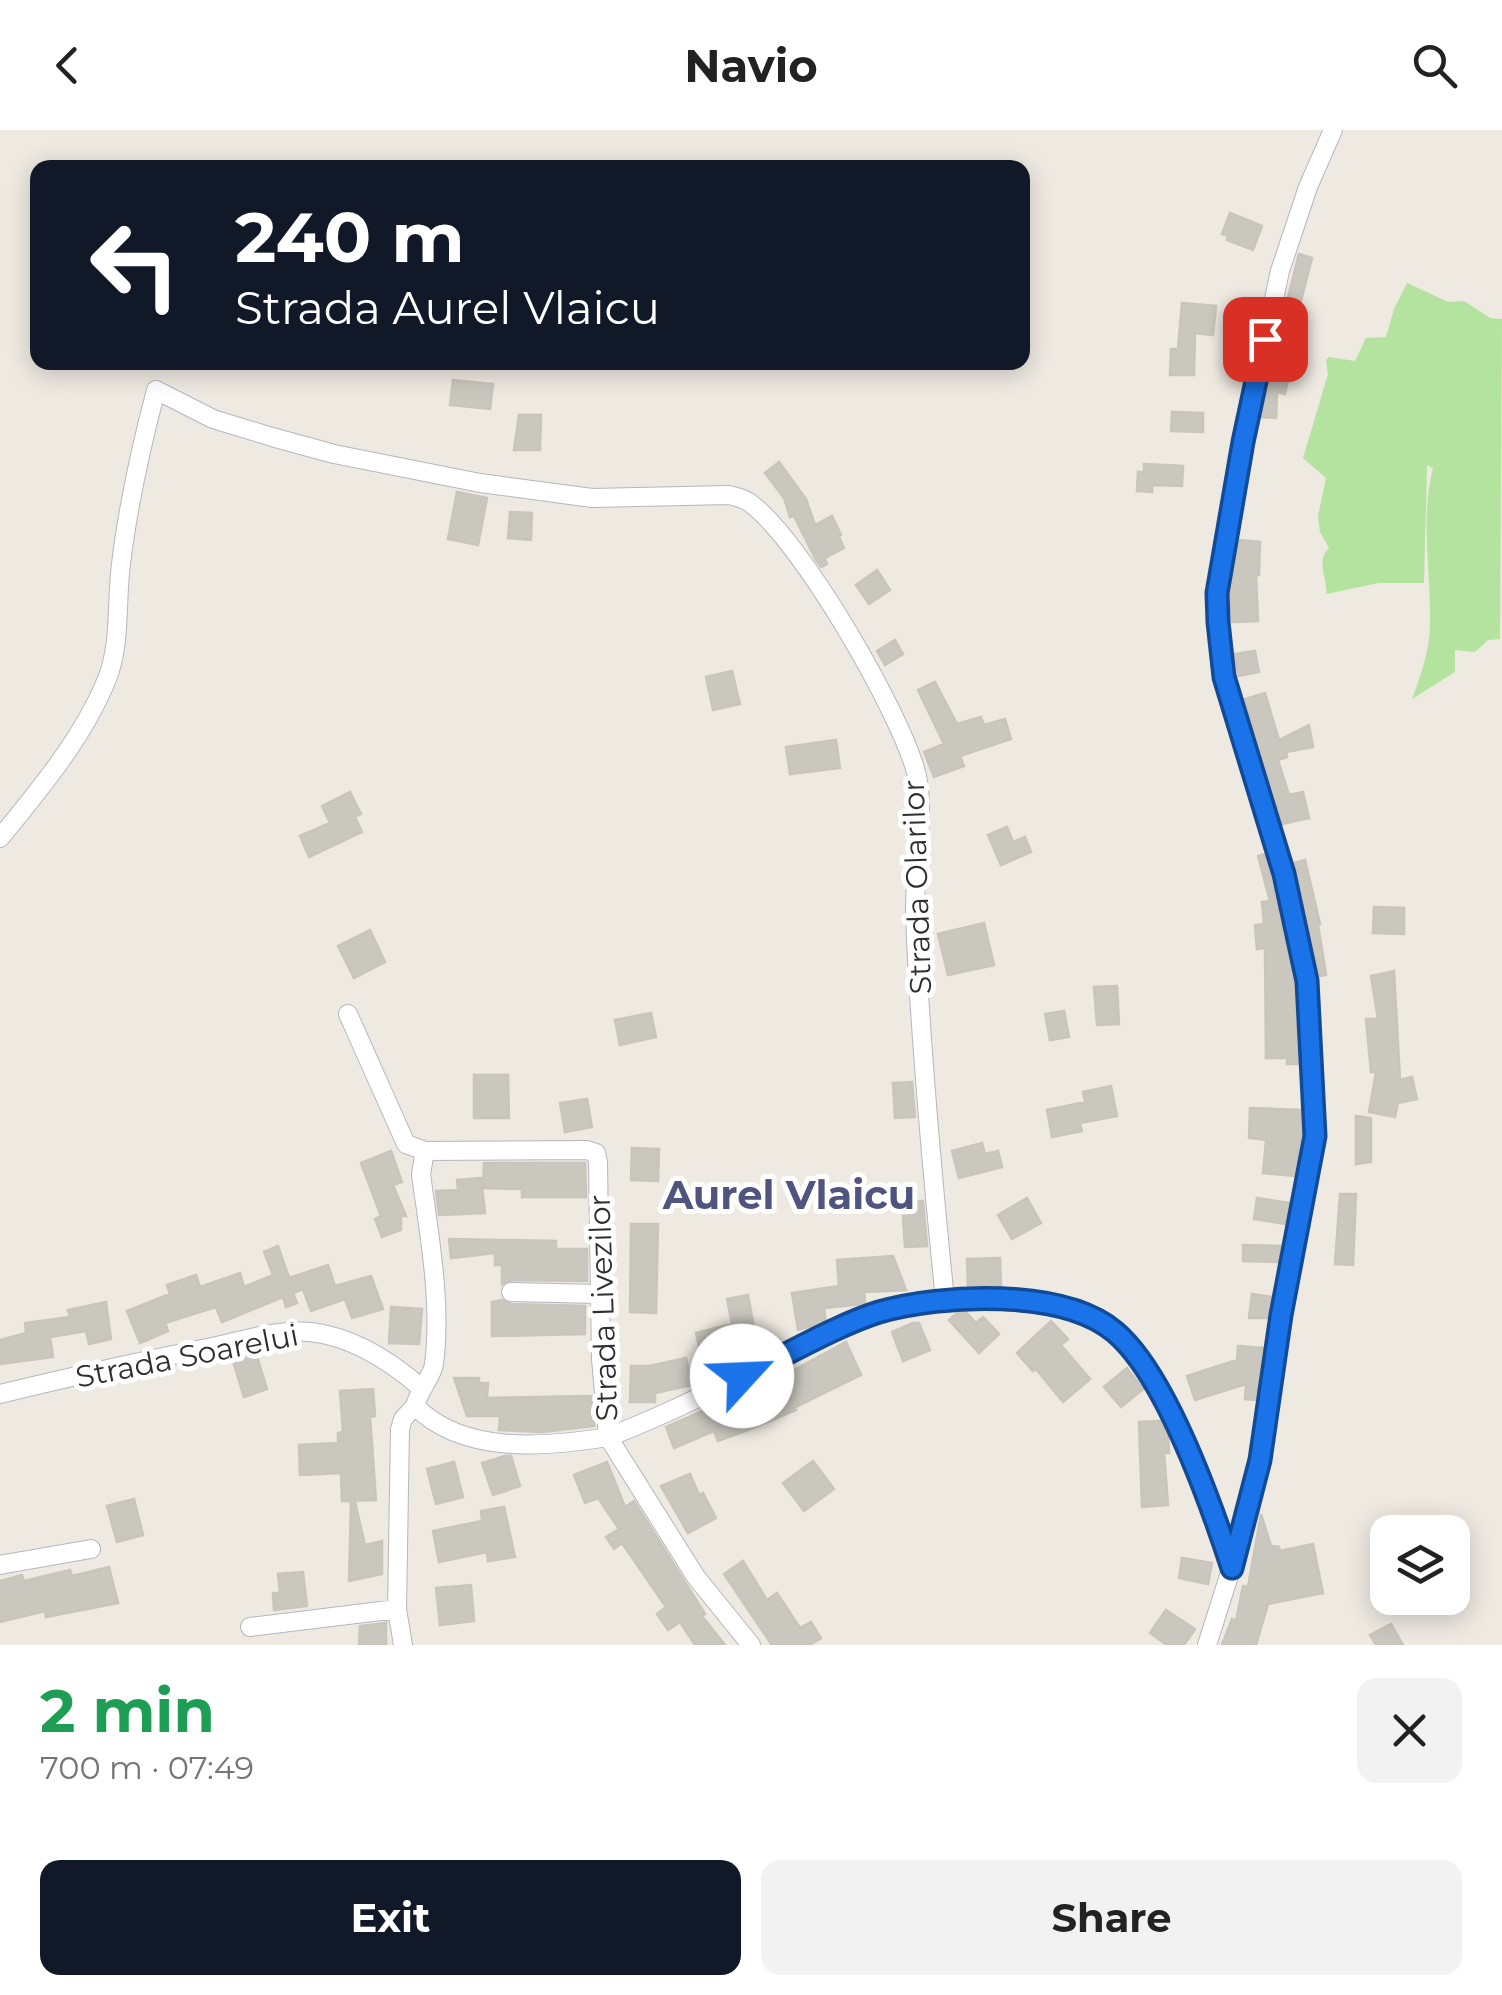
<!DOCTYPE html>
<meta charset="utf-8">
<style>
:root{--surface:#fff;--page:#f2f2f2;--text:#222;--muted:#767676;--accent:#111827}
body{margin:0;font-family:Montserrat,sans-serif;background:var(--page);color:var(--text);height:100vh;display:flex;flex-direction:column;font-size:38px;white-space:nowrap}
*{box-sizing:border-box;margin:0}
p{font-size:32px;color:var(--muted)}
.icon{flex:none;width:55px;height:55px;fill:none;stroke:currentColor;stroke-width:2;stroke-linecap:round;stroke-linejoin:round}
.map{position:relative;height:1515px;overflow:hidden}
.side{display:flex;flex-direction:column;background:var(--surface);flex:1}
.side>*{flex:none}
.banner{position:absolute;left:30px;top:30px;width:1000px;height:210px;border-radius:20px;box-shadow:0 5px 25px #0003;background:#111827;color:#fff;overflow:hidden}
.buttons{position:absolute;left:1370px;top:1385px;display:grid;gap:20px}
.buttons a{display:grid;place-items:center;width:100px;height:100px;border-radius:20px;background:var(--surface);box-shadow:0 5px 25px #0003;font-size:50px}
.pin{position:absolute;display:grid;place-items:center;width:85px;height:85px;color:#fff;margin:-42px;border-radius:20px;box-shadow:0 5px 15px #0006}
.me{position:absolute;width:110px;margin:-55px;rotate:65deg;stroke-linejoin:round;filter:drop-shadow(0 0 8px #0008)}
.turn{display:flex;align-items:center;gap:35px;height:210px;padding:0 40px;font-size:45px}
.turn .icon{width:130px;height:130px;stroke-width:2.5}
.turn b{display:block;font-size:70px;line-height:85px}
.round{display:grid;place-items:center;flex:none;width:105px;height:105px;border-radius:20px;background:var(--page)}
.overview{display:flex;align-items:center;justify-content:space-between;height:170px;padding:0 40px}
h1{font-size:60px;font-weight:700;line-height:75px;color:#1e9e55}
.cta{display:flex;gap:20px;margin-top:auto;padding:20px 40px}
.cta a{flex:1;height:115px;border-radius:20px;background:var(--accent);color:#fff;font-size:40px;font-weight:700;line-height:115px;text-align:center}
.cta a+a{background:var(--page);color:var(--text)}
header{display:flex;justify-content:space-between;align-items:center;height:130px;padding:0 40px;background:var(--surface);font-size:45px;font-weight:700}
.map>svg:first-child{display:block}
.green{fill:#b4e3a0}
.building{fill:#cac7bf;stroke:#cac5ba;stroke-width:2.5}
.lines{fill:none;stroke-linecap:round;stroke-linejoin:round}
.minor-casing{stroke:#b4b7c0;stroke-width:20}
.minor{stroke:#fff;stroke-width:18}
.route-casing{stroke:#114b97;stroke-width:25}
.route{stroke:#1a73e8;stroke-width:18}
.labels{text-anchor:middle;dominant-baseline:central;stroke-width:10;stroke-linejoin:round;paint-order:stroke}
.street-label{font-size:30px;fill:#2e2e2e;stroke:#fff}
.district-label{font-size:40px;font-weight:bold;fill:#4f557e;stroke:#fff}
</style>
<header><svg class="icon" aria-label="back" viewBox="0 0 24 24"><path d="M15 5l-7 7 7 7"/></svg>Navio<svg class="icon" aria-label="search" viewBox="0 0 24 24"><circle cx="10" cy="10" r="6"/><path d="M15 15l6 6"/></svg></header>
<div class="map">
<svg width="1502" height="1515" viewBox="0 0 1502 1515">
<rect width="100%" height="100%" fill="#eee9e1"/>
<path class="green" d="M 1407,153 L 1448,172 L 1464,171 L 1490,188 L 1502,189 L 1500,509 L 1488,510 L 1475,522 L 1455,520 L 1455,542 L 1412,569 C 1421,545 1430,519 1430,493 C 1431,441 1420,389 1433,338 L 1427,335 L 1424,453 L 1379,453 L 1326,464 C 1328,448 1315,432 1329,418 L 1320,402 L 1318,386 L 1326,348 L 1303,328 L 1328,244 L 1326,230 L 1329,227 L 1355,231 L 1366,208 L 1386,207 L 1394,179 Z"/>
<path class="building" d="M 1230,83 L 1262,96 L 1253,120 L 1227,110 L 1228,106 L 1222,104 Z
M 1299,124 L 1312,128 L 1298,182 L 1285,179 Z
M 1182,173 L 1216,176 L 1213,205 L 1195,203 L 1194,245 L 1170,245 L 1171,219 L 1178,219 Z
M 1271,241 L 1289,245 L 1285,264 L 1277,262 L 1276,288 L 1261,287 Z
M 453,250 L 493,254 L 490,279 L 450,275 Z
M 1172,282 L 1203,283 L 1203,302 L 1171,301 Z
M 519,285 L 541,285 L 540,320 L 514,320 Z
M 779,332 L 806,369 L 815,395 L 832,386 L 841,405 L 839,407 L 844,418 L 825,428 L 827,434 L 821,437 L 816,430 L 794,386 L 790,387 L 784,368 L 765,343 Z
M 1144,334 L 1183,336 L 1182,356 L 1152,355 L 1152,362 L 1137,361 L 1138,342 L 1144,342 Z
M 457,362 L 487,368 L 478,415 L 448,409 Z
M 510,382 L 532,383 L 531,410 L 508,408 Z
M 1239,410 L 1260,412 L 1259,445 L 1256,445 L 1258,491 L 1232,492 L 1230,463 Z
M 877,440 L 890,460 L 869,474 L 856,455 Z
M 895,510 L 903,524 L 885,535 L 877,521 Z
M 1255,521 L 1259,542 L 1238,546 L 1235,524 Z
M 732,541 L 740,574 L 713,580 L 706,547 Z
M 935,552 L 957,594 L 981,587 L 984,595 L 1005,589 L 1011,609 L 960,626 L 964,636 L 934,647 L 924,622 L 944,614 L 918,560 Z
M 1265,563 L 1279,610 L 1309,595 L 1313,617 L 1286,622 L 1287,627 L 1278,630 L 1289,665 L 1303,662 L 1309,688 L 1282,694 L 1245,569 Z
M 836,610 L 840,638 L 790,644 L 786,617 Z
M 350,662 L 361,684 L 355,687 L 362,702 L 309,727 L 300,706 L 330,693 L 322,676 Z
M 1007,697 L 1013,712 L 1025,707 L 1031,722 L 1001,735 L 988,705 Z
M 1265,724 L 1295,853 L 1299,934 L 1287,934 L 1287,928 L 1266,928 L 1265,818 L 1257,819 L 1255,795 L 1264,794 L 1262,772 L 1270,771 L 1258,726 Z
M 1305,730 L 1320,794 L 1318,795 L 1326,845 L 1319,846 L 1294,733 Z
M 1374,777 L 1404,778 L 1404,804 L 1373,803 Z
M 984,793 L 994,835 L 948,845 L 938,804 Z
M 370,800 L 385,832 L 354,848 L 338,816 Z
M 1394,841 L 1400,950 L 1412,947 L 1417,969 L 1398,973 L 1395,987 L 1369,982 L 1376,942 L 1371,942 L 1366,889 L 1378,889 L 1371,846 Z
M 1117,856 L 1119,894 L 1097,895 L 1094,857 Z
M 1064,881 L 1069,907 L 1050,910 L 1045,884 Z
M 651,883 L 656,907 L 620,915 L 615,890 Z
M 474,945 L 508,945 L 509,988 L 474,988 Z
M 912,952 L 915,987 L 895,988 L 893,953 Z
M 1111,956 L 1117,986 L 1080,993 L 1082,1001 L 1052,1007 L 1047,980 L 1085,972 L 1083,962 Z
M 587,969 L 592,997 L 565,1002 L 560,973 Z
M 1250,978 L 1301,980 L 1302,1005 L 1295,1046 L 1263,1043 L 1266,1010 L 1249,1008 Z
M 1356,986 L 1371,988 L 1371,1032 L 1356,1034 Z
M 982,1013 L 985,1024 L 998,1021 L 1002,1037 L 959,1048 L 952,1021 Z
M 632,1018 L 659,1019 L 658,1051 L 631,1050 Z
M 391,1021 L 402,1052 L 393,1055 L 406,1086 L 401,1086 L 401,1100 L 382,1107 L 375,1089 L 381,1086 L 361,1033 Z
M 484,1033 L 585,1033 L 586,1067 L 522,1067 L 522,1059 L 483,1058 Z
M 481,1048 L 485,1083 L 439,1085 L 436,1061 L 458,1060 L 457,1050 Z
M 1340,1064 L 1356,1064 L 1353,1135 L 1335,1134 Z
M 1027,1068 L 1041,1093 L 1012,1109 L 998,1085 Z
M 1257,1068 L 1290,1073 L 1286,1094 L 1254,1089 Z
M 923,1071 L 927,1116 L 905,1117 L 903,1086 L 914,1085 L 914,1072 Z
M 631,1094 L 658,1094 L 656,1183 L 630,1182 Z
M 449,1109 L 556,1111 L 556,1119 L 587,1119 L 587,1151 L 511,1150 L 502,1154 L 502,1135 L 495,1135 L 495,1123 L 451,1128 Z
M 1243,1115 L 1281,1116 L 1278,1132 L 1243,1131 Z
M 278,1116 L 289,1148 L 328,1135 L 335,1156 L 371,1146 L 383,1179 L 352,1188 L 345,1169 L 311,1181 L 303,1159 L 293,1163 L 297,1173 L 286,1177 L 283,1167 L 222,1192 L 216,1177 L 165,1193 L 168,1201 L 140,1213 L 127,1181 L 170,1164 L 167,1155 L 196,1145 L 200,1157 L 240,1143 L 244,1157 L 273,1145 L 264,1122 Z
M 893,1126 L 906,1160 L 864,1162 L 865,1174 L 824,1178 L 826,1192 L 798,1200 L 792,1163 L 839,1156 L 837,1130 Z
M 1000,1128 L 1001,1156 L 968,1157 L 967,1129 Z
M 1252,1164 L 1272,1167 L 1268,1188 L 1249,1188 Z
M 748,1165 L 756,1208 L 726,1214 L 727,1219 L 701,1225 L 696,1203 L 732,1194 L 727,1169 Z
M 502,1170 L 511,1174 L 585,1176 L 585,1204 L 492,1206 L 492,1172 Z
M 106,1172 L 111,1209 L 89,1214 L 86,1201 L 50,1207 L 53,1227 L 0,1234 L 0,1210 L 26,1203 L 25,1193 L 70,1187 L 68,1180 Z
M 391,1177 L 422,1179 L 419,1214 L 389,1213 Z
M 966,1182 L 976,1193 L 983,1187 L 999,1204 L 979,1223 L 949,1190 L 957,1183 Z
M 1051,1191 L 1068,1209 L 1061,1215 L 1090,1249 L 1063,1272 L 1036,1239 L 1033,1241 L 1017,1223 Z
M 913,1193 L 919,1193 L 930,1220 L 903,1231 L 892,1202 Z
M 846,1212 L 861,1245 L 794,1278 L 796,1280 L 748,1300 L 718,1311 L 714,1301 L 674,1318 L 666,1297 L 781,1247 Z
M 1238,1216 L 1263,1218 L 1256,1270 L 1245,1269 L 1246,1254 L 1195,1270 L 1187,1246 L 1237,1230 Z
M 255,1220 L 267,1259 L 244,1267 L 232,1228 Z
M 686,1228 L 692,1255 L 655,1263 L 655,1272 L 630,1272 L 631,1236 L 650,1236 Z
M 1127,1238 L 1143,1259 L 1121,1277 L 1104,1257 Z
M 454,1248 L 479,1248 L 479,1253 L 488,1253 L 487,1268 L 592,1266 L 594,1296 L 542,1302 L 499,1300 L 500,1286 L 467,1286 Z
M 373,1259 L 375,1286 L 370,1287 L 376,1370 L 342,1371 L 341,1343 L 300,1345 L 299,1315 L 338,1313 L 338,1303 L 343,1302 L 340,1261 Z
M 1161,1291 L 1168,1305 L 1169,1323 L 1164,1323 L 1168,1375 L 1142,1377 L 1139,1292 Z
M 505,1326 L 511,1326 L 520,1356 L 493,1365 L 482,1333 Z
M 813,1331 L 834,1359 L 804,1381 L 783,1353 Z
M 454,1332 L 463,1367 L 436,1374 L 427,1339 Z
M 607,1332 L 625,1377 L 634,1371 L 705,1484 L 702,1486 L 725,1515 L 695,1515 L 680,1492 L 668,1500 L 657,1484 L 666,1477 L 622,1413 L 614,1419 L 606,1407 L 619,1399 L 598,1368 L 585,1373 L 574,1345 Z
M 690,1344 L 699,1365 L 703,1363 L 716,1388 L 688,1403 L 661,1356 Z
M 134,1369 L 143,1405 L 117,1412 L 107,1376 Z
M 351,1372 L 355,1372 L 365,1415 L 382,1411 L 382,1444 L 349,1451 Z
M 504,1377 L 515,1427 L 488,1431 L 487,1422 L 439,1432 L 433,1401 L 482,1391 L 481,1381 Z
M 1261,1384 L 1271,1416 L 1279,1417 L 1280,1421 L 1313,1414 L 1323,1463 L 1268,1474 L 1256,1515 L 1222,1515 L 1232,1489 L 1236,1491 L 1243,1456 L 1248,1457 Z
M 1182,1428 L 1212,1433 L 1208,1454 L 1179,1448 Z
M 743,1431 L 767,1470 L 777,1463 L 800,1498 L 811,1492 L 821,1508 L 810,1515 L 772,1515 L 724,1444 Z
M 109,1437 L 118,1473 L 46,1487 L 45,1481 L 0,1492 L 0,1451 L 22,1445 L 24,1451 L 70,1440 L 72,1446 Z
M 303,1442 L 307,1476 L 274,1480 L 273,1463 L 280,1463 L 278,1444 Z
M 471,1455 L 474,1491 L 440,1495 L 436,1458 Z
M 1166,1480 L 1195,1499 L 1184,1515 L 1167,1515 L 1150,1503 Z
M 386,1493 L 386,1515 L 359,1515 L 360,1496 Z
M 1391,1494 L 1403,1515 L 1376,1515 L 1370,1505 Z"/>
<g class="lines">
<defs>
<path id="minor" d="M 0,708 C 40,659 83,608 107,549 C 121,514 116,471 121,434 C 128,375 141,317 156,260 L 213,289 L 272,307 L 334,324 L 480,353 L 592,368 L 729,365 C 736,367 744,368 750,373 C 801,410 899,580 916,642 C 926,680 914,743 915,785 C 920,913 932,1042 945,1170
M 348,884 L 406,1014 L 425,1021
M 511,1162 L 600,1164
M 0,1264 C 70,1247 141,1231 212,1217 C 244,1210 278,1199 311,1202 C 353,1207 389,1230 420,1257
M 415,1276 C 419,1260 433,1245 434,1234 C 442,1172 429,1105 421,1044 L 425,1021 L 587,1020 L 596,1023 L 598,1032 L 601,1229 L 608,1307 L 696,1447 L 751,1515
M 0,1435 L 91,1419
M 250,1497 L 397,1479
M 403,1515 L 397,1479 L 400,1299 L 403,1289 L 415,1276 C 463,1325 546,1317 608,1307 C 674,1282 737,1248 802,1218 C 826,1206 852,1191 878,1183 C 926,1167 979,1168 1029,1173 C 1062,1177 1095,1181 1119,1206 C 1171,1258 1209,1368 1232,1438
M 1207,1515 L 1248,1386 L 1259,1331 L 1281,1185 L 1315,1006 L 1307,851 L 1284,744 L 1225,547 L 1217,463 L 1243,312 L 1280,141 L 1308,57 L 1333,0"/>
</defs>
<use href="#minor" class="minor-casing"/>
<use href="#minor" class="minor"/>
</g>
<g class="lines">
<defs>
<path id="route" d="M 742,1246 C 783,1227 837,1195 879,1182 C 942,1164 1063,1158 1115,1202 C 1166,1245 1211,1374 1232,1438 L 1260,1330 L 1281,1185 L 1315,1006 L 1307,851 L 1284,744 L 1224,547 L 1218,492 L 1217,463 L 1243,312 L 1265,209"/>
</defs>
<use href="#route" class="route-casing"/>
<use href="#route" class="route"/>
</g>
<g class="labels">
<g class="street-label">
<text transform="translate(917 757) rotate(-92)">Strada Olarilor</text>
<text transform="translate(603 1178) rotate(-92)">Strada Livezilor</text>
<text transform="translate(187 1226) rotate(-11)">Strada Soarelui</text>
</g>
<g class="district-label">
<text x="789" y="1064">Aurel Vlaicu</text>
</g>
</g>
</svg>
<div class="buttons">
<a><svg class="icon" aria-label="layers" viewBox="0 0 24 24"><path d="M12 4l9 5-9 5-9-5zM3 14l9 5 9-5"/></svg></a>
</div>
<div class="pin" style="left:1265px;top:209px;background:#d93025"><svg class="icon" aria-label="arrive" viewBox="0 0 24 24"><path d="M6 21V4h12l-3 4 3 4H6"/></svg></div>
<svg class="me" style="left:742px;top:1246px" viewBox="-20 -20 40 40"><circle r="19" fill="#fff"/><path d="M0-13L10 11 0 6-10 11z" fill="#1a73e8"/></svg>
<div class="banner">
<div class="turn"><svg class="icon" aria-label="left" viewBox="0 0 24 24"><path d="M17 20v-9H6M10 6l-5 5 5 5"/></svg><div><b>240 m</b>Strada Aurel Vlaicu</div></div>
</div>
</div>
<section class="side">
<div class="overview"><div><h1>2 min</h1><p>700 m · 07:49</p></div><a class="round"><svg class="icon" aria-label="close" viewBox="0 0 24 24"><path d="M6 6l12 12M18 6L6 18"/></svg></a></div>
<div class="cta"><a>Exit</a><a>Share</a></div>
</section>
